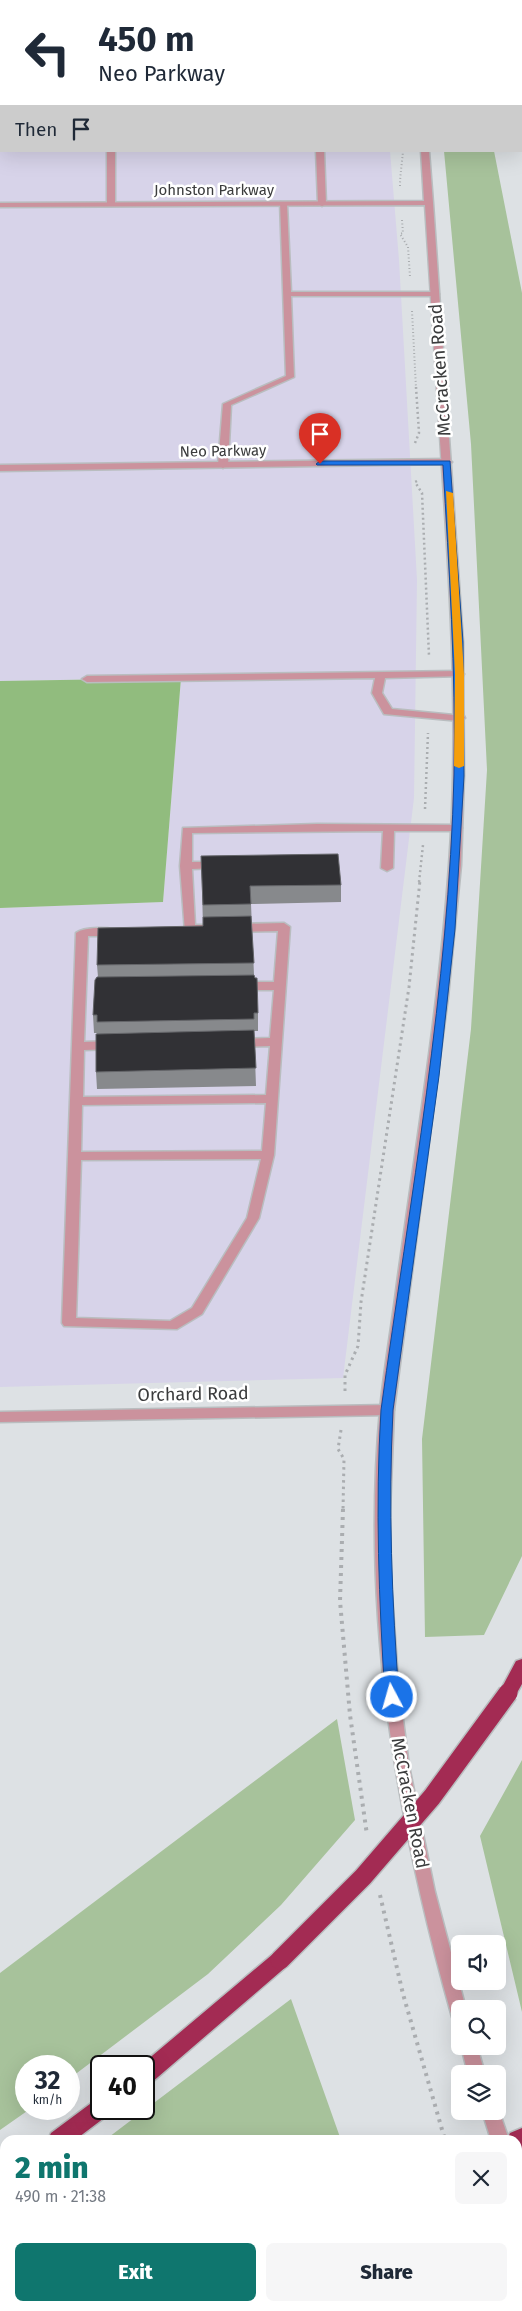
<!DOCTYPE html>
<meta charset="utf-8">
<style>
:root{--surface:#fff;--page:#f6f6f7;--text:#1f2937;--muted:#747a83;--accent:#0f766e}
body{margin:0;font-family:"Fira Sans",sans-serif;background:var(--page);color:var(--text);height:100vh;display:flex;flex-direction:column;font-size:19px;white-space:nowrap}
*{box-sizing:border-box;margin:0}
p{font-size:16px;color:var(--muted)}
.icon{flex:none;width:28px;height:28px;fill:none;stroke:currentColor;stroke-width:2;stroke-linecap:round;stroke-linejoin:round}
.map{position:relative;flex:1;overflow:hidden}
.side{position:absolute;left:0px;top:2135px;width:522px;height:176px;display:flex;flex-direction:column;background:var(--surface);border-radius:15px 15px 0 0;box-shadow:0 5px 20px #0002}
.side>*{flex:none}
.hud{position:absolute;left:0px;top:0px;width:522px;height:152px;box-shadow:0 5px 20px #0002;background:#fff;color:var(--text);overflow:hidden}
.tools{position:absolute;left:451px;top:1935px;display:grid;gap:10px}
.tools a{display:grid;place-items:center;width:55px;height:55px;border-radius:8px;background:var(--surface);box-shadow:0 5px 20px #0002;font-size:25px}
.speed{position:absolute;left:15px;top:2055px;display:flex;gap:10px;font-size:25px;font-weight:700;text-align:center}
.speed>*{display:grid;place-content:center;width:65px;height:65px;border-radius:50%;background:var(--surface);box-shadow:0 5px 20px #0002;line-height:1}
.speed small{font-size:12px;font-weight:400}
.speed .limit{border:2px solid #111;border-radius:8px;background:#fff;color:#111}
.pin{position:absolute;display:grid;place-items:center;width:42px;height:42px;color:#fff;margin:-51px -21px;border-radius:50% 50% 50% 0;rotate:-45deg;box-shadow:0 0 5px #0007}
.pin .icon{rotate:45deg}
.me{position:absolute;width:55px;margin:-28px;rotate:354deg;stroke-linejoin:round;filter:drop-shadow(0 0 4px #0008)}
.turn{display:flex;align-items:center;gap:18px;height:105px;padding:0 15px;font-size:22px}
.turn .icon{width:65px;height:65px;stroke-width:2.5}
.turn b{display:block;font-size:35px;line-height:42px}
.then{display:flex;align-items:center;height:48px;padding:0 15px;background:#0003;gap:10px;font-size:19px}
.round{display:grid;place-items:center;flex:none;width:52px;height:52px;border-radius:8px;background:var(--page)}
.summary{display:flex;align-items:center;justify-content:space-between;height:85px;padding:0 15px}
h1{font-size:30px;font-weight:800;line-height:38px;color:var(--accent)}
.button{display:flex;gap:10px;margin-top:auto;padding:10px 15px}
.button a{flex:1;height:58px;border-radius:8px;background:var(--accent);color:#fff;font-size:20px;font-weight:800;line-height:58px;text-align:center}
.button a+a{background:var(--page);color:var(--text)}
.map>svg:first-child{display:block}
.industrial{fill:#d7d3e9}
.green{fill:#a7c29b}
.forest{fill:#91bc7e}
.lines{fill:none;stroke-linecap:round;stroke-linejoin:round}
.service-casing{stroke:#b9bdbf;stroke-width:3}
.minor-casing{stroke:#b9bdbf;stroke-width:3}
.tertiary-casing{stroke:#b9bdbf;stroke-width:3}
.motorway-casing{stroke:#b9bdbf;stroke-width:3}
.path-far3{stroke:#aaadb0;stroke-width:2;stroke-dasharray:1 2.5;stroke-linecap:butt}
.path-far2{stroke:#aaadb0;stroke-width:2.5;stroke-dasharray:2 3;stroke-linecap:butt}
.path-far1{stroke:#aaadb0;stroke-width:3;stroke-dasharray:2.5 4;stroke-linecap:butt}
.path{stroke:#aaadb0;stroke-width:4;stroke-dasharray:3 5;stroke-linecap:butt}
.service{fill:#cb929d;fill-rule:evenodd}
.minor{fill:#cb929d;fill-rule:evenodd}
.tertiary{fill:#cb929d;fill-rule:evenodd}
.motorway{fill:#a32b53;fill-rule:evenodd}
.motorway-bridge-casing{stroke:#b9bdbf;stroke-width:22;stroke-linecap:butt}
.motorway-bridge{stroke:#a32b53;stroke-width:19}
.wall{fill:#87898c}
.building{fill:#313135;stroke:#65666a}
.route{fill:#1a73e8;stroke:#114b97}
.slow{fill:#f59e0b}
.labels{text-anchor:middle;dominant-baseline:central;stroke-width:5;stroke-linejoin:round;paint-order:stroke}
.far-street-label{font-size:15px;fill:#3b3c3d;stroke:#fff}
.street-label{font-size:18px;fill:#3b3c3d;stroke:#fff}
</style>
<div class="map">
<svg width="522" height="2311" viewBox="0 0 522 2311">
<rect width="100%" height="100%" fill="#dde1e4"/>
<path class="industrial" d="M 0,24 L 1,151 L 390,151 L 399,260 L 417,580 L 414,798 L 343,1378 L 0,1387 L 0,908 L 163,902 L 181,678 L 0,681 Z"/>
<path class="green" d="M 444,151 L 494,151 L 522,293 L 522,1556 L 484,1635 L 425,1637 L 422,1439 L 471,1029 L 487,770 L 471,444 Z
M 337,1719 L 355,1820 L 281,1905 L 208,1974 L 69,2079 L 69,2066 L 26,2066 L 26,2109 L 30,2109 L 0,2130 L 0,1973 Z
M 522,1760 L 522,2012 L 480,1836 Z
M 291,1999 L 341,2140 L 105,2140 Z
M 5,2214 L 5,2306 L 46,2306 L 36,2311 L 0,2311 L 0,2217 Z"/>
<path class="forest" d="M 0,0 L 372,0 L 372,1 L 1,1 L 0,24 Z
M 181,678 L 163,902 L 0,908 L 0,681 Z"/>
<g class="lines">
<defs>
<path id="service" d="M 107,151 L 115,151 L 115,204 L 111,206 L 107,204 Z
M 316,151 L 324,151 L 326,204 L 322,206 L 318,204 Z
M 280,202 L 287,204 L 291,292 L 435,292 L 439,294 L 435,296 L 291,296 L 294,377 L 231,405 L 228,465 L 223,468 L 218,465 L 223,404 L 286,376 Z
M 459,671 L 464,674 L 463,676 L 385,678 L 382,693 L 392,709 L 464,716 L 465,718 L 460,721 L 384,714 L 372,693 L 375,678 L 87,682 L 82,679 L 87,676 Z
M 317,824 L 457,825 L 462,828 L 457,831 L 394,831 L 393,868 L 387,871 L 381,868 L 383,831 L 192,833 L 192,862 L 218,862 L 224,865 L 218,868 L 192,869 L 195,925 L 203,925 L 209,929 L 203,933 L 185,932 L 180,866 L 183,828 Z
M 284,923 L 290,927 L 274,1155 L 259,1218 L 202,1314 L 177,1329 L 64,1326 L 62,1323 L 76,933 C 83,927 113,926 120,932 L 114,936 L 88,936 L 84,1042 L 113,1041 L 119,1045 L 113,1049 L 84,1050 L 83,1097 L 266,1095 L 270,1046 L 238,1047 L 232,1043 L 238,1039 L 270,1038 L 274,990 L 240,990 L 234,986 L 240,982 L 274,982 L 278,931 L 236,932 L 230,928 L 236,924 ZM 266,1103 L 262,1151 L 81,1152 L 82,1105 ZM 261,1159 L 247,1218 L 192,1308 L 170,1321 L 76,1318 L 81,1160 Z"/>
<path id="minor" d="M 447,459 L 452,462 L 450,464 L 0,471 L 0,465 Z
M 387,1405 L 392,1406 L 394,1410 L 392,1414 L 387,1415 L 0,1422 L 0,1412 Z"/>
<path id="tertiary" d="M 406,0 L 413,0 L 413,1 L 406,1 Z
M 421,151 L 429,151 L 433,203 L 463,642 L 464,775 L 461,865 L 448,997 L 394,1410 L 390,1511 L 391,1580 L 398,1681 L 409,1766 L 435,1892 L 466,2009 L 460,2009 L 460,2025 L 454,2022 L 452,2017 C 396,1819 361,1616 380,1410 C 384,1368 392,1325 397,1283 C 416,1144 439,1005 449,865 C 458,742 452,620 444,498 C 437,401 431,303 425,205 L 0,207 L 0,203 L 424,201 Z
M 461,2046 L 477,2046 L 485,2074 L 468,2074 Z
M 498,2109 L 499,2111 L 509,2140 L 491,2140 L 482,2111 L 498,2111 Z
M 518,2182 L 522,2183 L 522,2210 L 518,2209 Z"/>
<path id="motorway" d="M 487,0 L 495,0 L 496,1 L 488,1 Z
M 521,129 L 522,130 L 522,138 L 521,138 Z
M 522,1659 L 522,1684 L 514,1698 L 508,1700 L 502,1698 L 499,1693 L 516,1661 Z
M 280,1951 L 287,1954 L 290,1960 L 287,1966 L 151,2083 L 144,2085 L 144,2066 L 140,2066 L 273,1954 Z
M 101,2098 L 101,2109 L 111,2109 L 108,2115 L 75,2140 L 48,2140 L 51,2133 L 94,2101 Z
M 522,2128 L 522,2148 L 518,2150 L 518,2140 L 507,2140 L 510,2133 Z
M 5,2168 L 5,2190 L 0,2192 L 0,2170 Z
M 522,2202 L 522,2223 L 518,2224 L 518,2204 Z
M 103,2306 L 134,2306 L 132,2311 L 101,2311 Z
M 283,2306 L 314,2306 L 312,2311 L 281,2311 Z"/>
</defs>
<use href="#service" class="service-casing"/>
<use href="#minor" class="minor-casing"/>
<use href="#tertiary" class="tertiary-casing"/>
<use href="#motorway" class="motorway-casing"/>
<path class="path-far3" d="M 400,186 C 400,174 402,164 403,151
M 402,220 L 403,233 L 400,234 L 408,247 L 410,277
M 412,311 L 416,388"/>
<path class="path-far2" d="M 415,443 L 419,433 L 416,387
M 417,481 L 415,482 L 422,493 L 429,656
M 425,809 L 428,733
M 419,882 L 423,845"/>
<path class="path-far1" d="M 345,1391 L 345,1375 L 358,1346 L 361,1302 L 409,987 L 420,880
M 341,1430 L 338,1449 L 344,1459 L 343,1511"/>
<path class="path" d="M 343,1509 L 340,1601 L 350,1715 L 367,1835
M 380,1895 L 403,1994 L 445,2140
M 508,2306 L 510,2311"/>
<use href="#service" class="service"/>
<use href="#minor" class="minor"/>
<use href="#tertiary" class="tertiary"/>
<use href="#motorway" class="motorway"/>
<defs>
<path id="motorway-bridge" d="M 280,1960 L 363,1877 L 432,1797 L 508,1693"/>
</defs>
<use href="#motorway-bridge" class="motorway-bridge-casing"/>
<use href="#motorway-bridge" class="motorway-bridge"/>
</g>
<path class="wall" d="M 201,856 L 341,885 L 341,902 L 251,904 L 254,975 L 258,1013 L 258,1031 L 254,1031 L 256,1086 L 97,1089 L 96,1072 L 97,1034 L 97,1033 L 94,1033 L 93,1015 L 98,977 L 97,965 L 203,926 Z"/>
<path class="building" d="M 338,854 L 341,885 L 250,886 L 251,904 L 203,905 L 201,856 Z
M 251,916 L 254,963 L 97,965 L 98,928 L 203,926 L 203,917 Z
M 254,975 L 255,978 L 257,978 L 258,1013 L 254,1013 L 254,1019 L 97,1022 L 97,1015 L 93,1015 L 95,980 L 97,977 Z
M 254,1030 L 256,1068 L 96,1072 L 96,1034 Z"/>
<path class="route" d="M 320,461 L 450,461 L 463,642 L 464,776 L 455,929 L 439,1076 L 393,1410 C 388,1506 392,1601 399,1697 L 397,1701 L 392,1702 L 387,1701 L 385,1697 C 379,1601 375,1506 381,1410 C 410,1199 449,987 454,775 C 456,671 449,568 443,465 L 317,465 L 316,464 Z"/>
<path class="slow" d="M 446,491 L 453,493 L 464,674 L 464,766 L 459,768 L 454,766 L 455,674 Z"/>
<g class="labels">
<g class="far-street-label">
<text x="214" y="190">Johnston Parkway</text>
<text transform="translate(223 451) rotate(-1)">Neo Parkway</text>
</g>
<g class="street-label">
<text transform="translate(440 370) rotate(-94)">McCracken Road</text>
<text transform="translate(193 1394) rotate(-1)">Orchard Road</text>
<text transform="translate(410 1803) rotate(79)">McCracken Road</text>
</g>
</g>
</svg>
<div class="tools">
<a><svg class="icon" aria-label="sound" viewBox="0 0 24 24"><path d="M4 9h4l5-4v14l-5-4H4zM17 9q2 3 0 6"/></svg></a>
<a><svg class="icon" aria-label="search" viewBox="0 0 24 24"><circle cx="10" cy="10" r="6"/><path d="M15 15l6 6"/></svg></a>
<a><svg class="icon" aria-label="layers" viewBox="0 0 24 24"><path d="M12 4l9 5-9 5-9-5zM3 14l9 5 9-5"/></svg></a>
</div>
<div class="speed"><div>32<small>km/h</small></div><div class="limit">40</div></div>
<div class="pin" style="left:320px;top:464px;background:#d93025"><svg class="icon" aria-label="arrive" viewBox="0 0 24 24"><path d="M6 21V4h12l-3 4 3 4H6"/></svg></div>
<svg class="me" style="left:392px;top:1697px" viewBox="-20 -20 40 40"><circle r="17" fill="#1a73e8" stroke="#fff" stroke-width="3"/><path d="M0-11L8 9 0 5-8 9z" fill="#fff"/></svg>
<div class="hud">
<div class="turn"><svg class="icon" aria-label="left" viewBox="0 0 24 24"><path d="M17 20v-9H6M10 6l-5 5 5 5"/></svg><div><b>450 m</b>Neo Parkway</div></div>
<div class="then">Then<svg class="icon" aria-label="arrive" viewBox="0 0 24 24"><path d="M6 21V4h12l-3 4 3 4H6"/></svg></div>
</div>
<section class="side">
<div class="summary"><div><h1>2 min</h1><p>490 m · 21:38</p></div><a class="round"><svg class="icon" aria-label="close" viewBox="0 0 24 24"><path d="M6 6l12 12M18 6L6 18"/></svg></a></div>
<div class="button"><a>Exit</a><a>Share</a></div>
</section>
</div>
